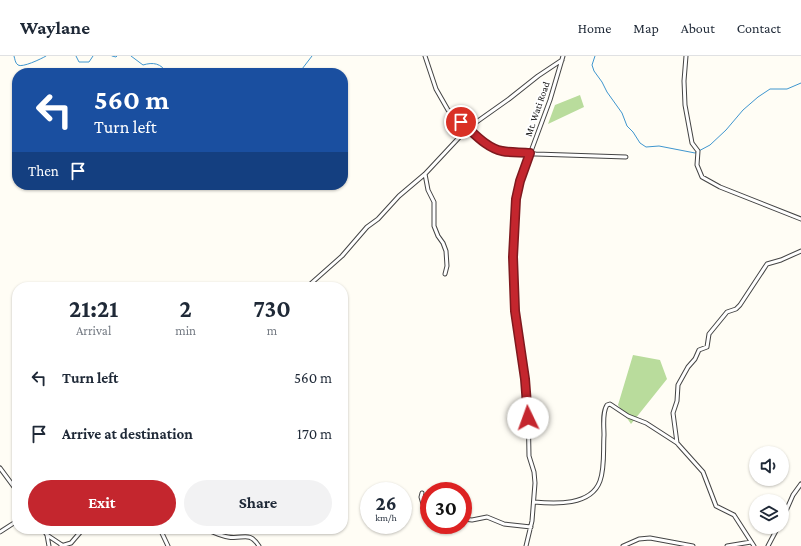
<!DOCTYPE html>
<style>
:root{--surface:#fff;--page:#f2f2f3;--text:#1f2937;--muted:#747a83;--line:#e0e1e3;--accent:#c4262e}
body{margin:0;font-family:"Crimson Pro",serif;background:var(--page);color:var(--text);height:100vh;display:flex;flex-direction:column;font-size:15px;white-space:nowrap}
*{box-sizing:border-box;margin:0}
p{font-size:13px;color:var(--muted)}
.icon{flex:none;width:22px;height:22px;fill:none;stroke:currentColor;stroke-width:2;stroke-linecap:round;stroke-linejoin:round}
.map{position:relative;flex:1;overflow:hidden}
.panel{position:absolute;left:12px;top:226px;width:336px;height:252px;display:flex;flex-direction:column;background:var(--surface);border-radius:16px;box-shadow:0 1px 3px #0004}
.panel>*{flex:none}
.banner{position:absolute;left:12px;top:12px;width:336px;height:122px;border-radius:16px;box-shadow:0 1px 3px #0004;background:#1a4fa0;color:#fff;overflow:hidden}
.fabs{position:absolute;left:749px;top:390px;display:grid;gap:8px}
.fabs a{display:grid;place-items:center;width:40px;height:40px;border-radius:50%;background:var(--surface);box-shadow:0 1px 3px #0004;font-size:20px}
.speed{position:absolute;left:360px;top:426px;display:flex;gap:8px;font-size:20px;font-weight:700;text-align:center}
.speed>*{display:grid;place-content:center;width:52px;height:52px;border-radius:50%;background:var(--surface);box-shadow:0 1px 3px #0004;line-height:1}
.speed small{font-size:10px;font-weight:400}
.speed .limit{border:6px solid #d22;background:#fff;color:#111}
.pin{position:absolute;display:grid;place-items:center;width:34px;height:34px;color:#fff;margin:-17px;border:2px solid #fff;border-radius:50%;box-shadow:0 1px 4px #0007}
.me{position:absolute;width:44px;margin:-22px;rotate:357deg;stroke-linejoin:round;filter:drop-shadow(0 0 3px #0008)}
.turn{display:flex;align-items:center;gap:14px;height:84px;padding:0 16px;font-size:18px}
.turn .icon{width:52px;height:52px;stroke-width:2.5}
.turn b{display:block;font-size:28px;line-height:34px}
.then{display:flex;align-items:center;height:38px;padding:0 16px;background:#0003;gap:8px;font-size:15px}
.eta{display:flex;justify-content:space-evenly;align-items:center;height:68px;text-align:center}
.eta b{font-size:24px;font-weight:700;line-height:28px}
.action{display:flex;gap:8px;margin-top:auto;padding:8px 16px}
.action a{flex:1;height:46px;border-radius:24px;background:var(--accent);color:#fff;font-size:16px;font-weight:700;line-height:46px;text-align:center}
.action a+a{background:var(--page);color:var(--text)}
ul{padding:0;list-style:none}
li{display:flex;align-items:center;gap:12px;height:56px;padding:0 16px}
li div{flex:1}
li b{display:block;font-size:15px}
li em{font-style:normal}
header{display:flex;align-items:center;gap:24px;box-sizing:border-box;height:56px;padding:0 20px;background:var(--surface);border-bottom:1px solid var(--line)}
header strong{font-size:19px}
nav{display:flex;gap:22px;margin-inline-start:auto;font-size:14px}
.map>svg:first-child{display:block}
.forest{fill:#b9dc9c}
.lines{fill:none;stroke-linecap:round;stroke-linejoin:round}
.stream{stroke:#3f96cf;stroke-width:1}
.minor-casing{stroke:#444;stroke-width:5}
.minor{stroke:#fff;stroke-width:3}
.route-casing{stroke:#7f191e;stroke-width:10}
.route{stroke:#c4262e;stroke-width:7}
.labels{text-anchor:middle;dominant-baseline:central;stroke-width:4;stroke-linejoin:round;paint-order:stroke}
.street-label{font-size:10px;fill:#111;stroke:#fff}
</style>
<header>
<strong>Waylane</strong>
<nav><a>Home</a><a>Map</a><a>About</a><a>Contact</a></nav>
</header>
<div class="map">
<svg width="801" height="490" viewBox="0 0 801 490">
<rect width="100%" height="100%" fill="#fffdf5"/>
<path class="forest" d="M 580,39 L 584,51 L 548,68 L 555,49 Z
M 633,299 L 660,304 L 667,323 L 631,368 L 618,349 Z"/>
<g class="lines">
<path class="stream" d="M 14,0 C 15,3 15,7 18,9 C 22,12 41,3 46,0
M 76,0 L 79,6 L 89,6 L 93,0
M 112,0 L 116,1 L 117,0
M 131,0 L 143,9 C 153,6 161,7 167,17
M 595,0 L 592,9 L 594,15 L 602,26 L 607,36 L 622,57 L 627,70 L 633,76 L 640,87 L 646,91 L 659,90 L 695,97 L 710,89 L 726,74 L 743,54 L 758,41 L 770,33 L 787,33 L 801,27
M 299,17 L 312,0"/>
<defs>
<path id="minor" d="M 425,0 L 436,33 L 448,54 L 490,90 L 501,95 L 536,98 L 626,101
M 686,0 L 684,25 L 685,49 L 692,87 L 698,95 L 697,109 L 702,121 L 720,131 L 801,163
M 425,118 L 428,134 L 434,146 L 434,170 L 438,180 L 443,187 L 446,195 L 447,210 L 445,218
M 307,231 L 342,200 L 367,171 L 378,163 L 399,140 L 425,118 L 468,72 L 509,43 L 538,20 L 562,4
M 677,387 L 673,357 L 677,345 L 678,329 L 688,311 L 695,303 L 699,294 L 707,291 L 709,278 L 727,256 L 736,253 L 740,249 L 767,208 L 781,204 L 801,195
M 0,412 L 17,435
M 422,437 L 421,441 L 423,448 L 429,452
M 534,446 C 555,448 591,450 600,425 C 605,411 603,394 604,379 C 604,370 602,357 607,349 L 610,348 L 628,360 L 646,367 L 677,387 L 703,416 L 716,450 L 734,459 L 754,490
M 463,463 L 472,464 L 487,461 L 504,468 L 531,471
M 782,464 L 793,439 L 801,428
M 43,473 L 47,479 L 49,490
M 160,473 L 168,490
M 204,473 C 212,475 220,480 228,481 C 242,484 249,474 259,490
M 0,476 L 17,465
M 47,479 L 62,489
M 61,490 L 71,487 L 83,473
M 526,490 L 532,465 L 535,427 L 534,416 L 529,400 L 528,347 L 515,255 L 513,201 L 515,164 L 516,143 L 520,125 L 550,44 L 563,0
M 623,490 L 639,483 L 650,482 L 693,490
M 727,490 L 751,486
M 768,490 L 778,471"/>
</defs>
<use href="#minor" class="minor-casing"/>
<use href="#minor" class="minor"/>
</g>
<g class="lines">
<defs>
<path id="route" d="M 461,66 C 473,76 486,92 502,95 C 511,97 521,96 530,97 L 520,125 L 516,143 L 513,201 L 515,255 L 525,323 L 528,362"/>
</defs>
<use href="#route" class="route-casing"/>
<use href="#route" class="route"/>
</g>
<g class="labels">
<g class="street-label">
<text transform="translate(537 53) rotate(-71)">Mt. Wati Road</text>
</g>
</g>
</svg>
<div class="fabs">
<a><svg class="icon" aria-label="sound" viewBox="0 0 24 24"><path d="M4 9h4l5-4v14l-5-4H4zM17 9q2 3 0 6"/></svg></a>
<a><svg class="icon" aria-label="layers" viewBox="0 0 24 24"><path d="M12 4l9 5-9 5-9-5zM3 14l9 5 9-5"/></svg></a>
</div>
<div class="speed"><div>26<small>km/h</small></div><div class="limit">30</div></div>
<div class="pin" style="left:461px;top:66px;background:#d93025"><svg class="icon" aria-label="arrive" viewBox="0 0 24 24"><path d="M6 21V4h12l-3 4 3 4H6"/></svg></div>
<svg class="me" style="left:528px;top:362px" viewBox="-20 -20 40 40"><circle r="19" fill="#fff"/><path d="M0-13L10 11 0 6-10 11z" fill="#c4262e"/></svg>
<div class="banner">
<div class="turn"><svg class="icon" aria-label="left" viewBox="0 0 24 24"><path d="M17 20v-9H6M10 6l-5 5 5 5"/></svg><div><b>560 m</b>Turn left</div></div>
<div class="then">Then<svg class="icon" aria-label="arrive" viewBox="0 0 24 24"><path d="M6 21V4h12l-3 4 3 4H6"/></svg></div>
</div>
<section class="panel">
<div class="eta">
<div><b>21:21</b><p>Arrival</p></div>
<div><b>2</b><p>min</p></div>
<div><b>730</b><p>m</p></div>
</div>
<ul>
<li><svg class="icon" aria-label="left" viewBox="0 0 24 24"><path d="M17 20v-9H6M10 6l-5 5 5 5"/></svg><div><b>Turn left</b></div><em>560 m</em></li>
<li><svg class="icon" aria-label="arrive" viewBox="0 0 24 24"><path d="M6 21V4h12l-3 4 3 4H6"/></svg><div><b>Arrive at destination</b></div><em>170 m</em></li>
</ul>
<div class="action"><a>Exit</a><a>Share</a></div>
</section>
</div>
